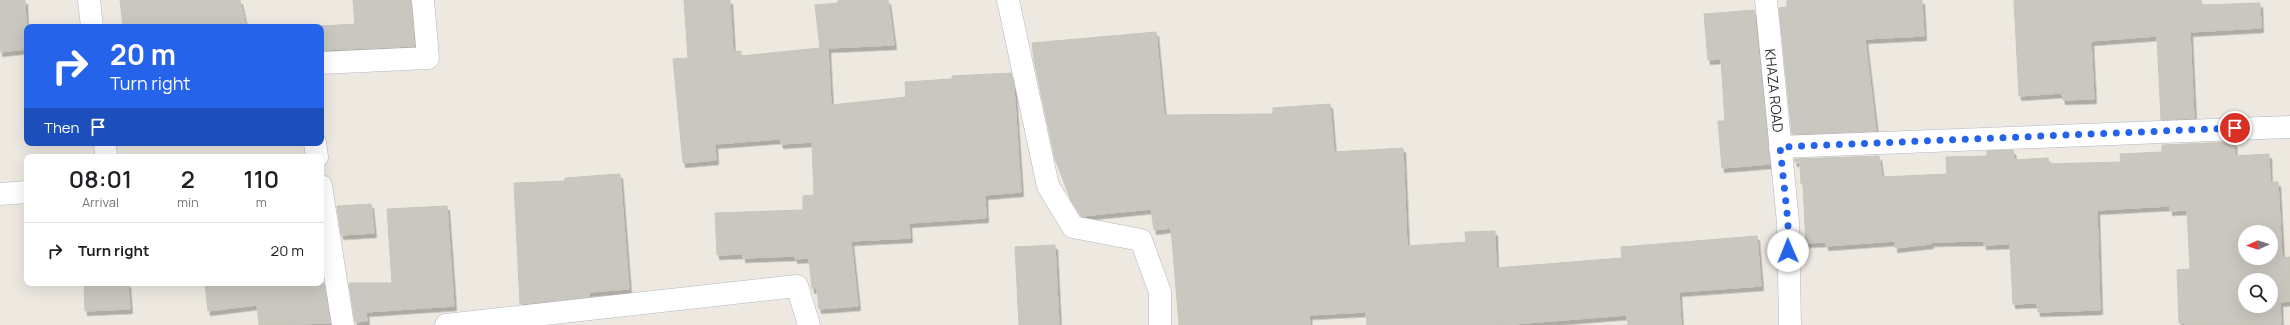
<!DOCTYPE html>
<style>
:root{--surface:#fff;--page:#f6f6f6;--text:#202124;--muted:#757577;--line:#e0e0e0}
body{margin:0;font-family:Manrope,sans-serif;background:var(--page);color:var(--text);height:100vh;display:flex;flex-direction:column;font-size:15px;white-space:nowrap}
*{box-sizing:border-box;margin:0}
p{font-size:13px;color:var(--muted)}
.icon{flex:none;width:22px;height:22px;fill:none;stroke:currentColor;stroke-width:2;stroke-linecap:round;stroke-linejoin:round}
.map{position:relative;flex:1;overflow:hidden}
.drawer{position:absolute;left:24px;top:154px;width:300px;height:132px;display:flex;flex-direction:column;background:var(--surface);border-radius:8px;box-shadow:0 4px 16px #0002}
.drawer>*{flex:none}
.banner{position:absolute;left:24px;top:24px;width:300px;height:122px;border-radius:8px;box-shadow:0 4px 16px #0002;background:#2563eb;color:#fff;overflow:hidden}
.needle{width:26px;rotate:267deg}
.tools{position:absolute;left:2238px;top:225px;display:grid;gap:8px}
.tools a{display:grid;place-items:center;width:40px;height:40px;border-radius:50%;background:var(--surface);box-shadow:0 4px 16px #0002;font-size:20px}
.pin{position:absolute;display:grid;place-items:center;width:34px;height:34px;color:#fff;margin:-17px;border:2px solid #fff;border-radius:50%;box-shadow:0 1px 4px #0007}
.me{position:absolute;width:44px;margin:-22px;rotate:359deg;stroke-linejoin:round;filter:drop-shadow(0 0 3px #0008)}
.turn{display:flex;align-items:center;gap:14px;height:84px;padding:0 20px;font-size:18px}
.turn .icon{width:52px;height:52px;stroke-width:2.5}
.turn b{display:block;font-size:28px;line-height:34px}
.then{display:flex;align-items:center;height:38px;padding:0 20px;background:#0003;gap:8px;font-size:15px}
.eta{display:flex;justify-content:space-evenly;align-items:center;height:68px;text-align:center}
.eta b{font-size:24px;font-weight:600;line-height:28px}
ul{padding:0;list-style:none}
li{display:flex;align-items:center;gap:12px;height:56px;padding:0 20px;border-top:1px solid var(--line)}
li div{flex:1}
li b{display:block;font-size:15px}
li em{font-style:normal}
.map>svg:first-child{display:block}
.building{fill:#c9c7bf;stroke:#c9c5ba;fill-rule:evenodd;filter:url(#shadow)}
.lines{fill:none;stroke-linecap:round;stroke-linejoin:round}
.minor-casing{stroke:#b4b6bf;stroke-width:23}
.minor{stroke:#fff;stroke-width:22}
.route{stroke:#2563eb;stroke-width:7;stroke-dasharray:0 12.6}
.labels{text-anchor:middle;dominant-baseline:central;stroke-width:3;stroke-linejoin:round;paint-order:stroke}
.street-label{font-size:14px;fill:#2d2d2d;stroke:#fff}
</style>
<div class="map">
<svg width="2290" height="325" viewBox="0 0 2290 325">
<defs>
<filter id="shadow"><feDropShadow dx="2.5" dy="4.5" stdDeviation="0" flood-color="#0004"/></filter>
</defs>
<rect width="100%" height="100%" fill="#ede9e1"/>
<path class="building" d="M 0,0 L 25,0 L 27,49 L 0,52 Z
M 120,0 L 240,0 L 246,27 L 123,27 Z
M 353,0 L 411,0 L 414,46 L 321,50 L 321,26 L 355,24 Z
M 684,0 L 730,0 L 733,52 L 741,51 L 741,56 L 820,48 L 815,5 L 838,3 L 838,0 L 888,0 L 894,45 L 828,48 L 831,105 L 906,97 L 905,82 L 952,79 L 952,76 L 1011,73 L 1014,88 L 1021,192 L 985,195 L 986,218 L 909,223 L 910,238 L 851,241 L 858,306 L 819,309 L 817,288 L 812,289 L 809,258 L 795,259 L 795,256 L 743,258 L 743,254 L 717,255 L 715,213 L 803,210 L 803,196 L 814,195 L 812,142 L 781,144 L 780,139 L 715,144 L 716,160 L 683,163 L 673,59 L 688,58 Z
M 1787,0 L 1922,0 L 1924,36 L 1865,39 L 1876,131 L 1792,134 L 1779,8 L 1787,7 Z
M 2014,0 L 2201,0 L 2202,5 L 2260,3 L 2261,28 L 2190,32 L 2194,118 L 2161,120 L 2157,36 L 2091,41 L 2094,99 L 2063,100 L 2062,93 L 2019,96 Z
M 1754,10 L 1770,164 L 1722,168 L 1718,121 L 1725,121 L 1721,59 L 1708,60 L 1704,14 Z
M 1156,32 L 1164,115 L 1273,114 L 1273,108 L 1330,104 L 1334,152 L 1403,148 L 1407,246 L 1466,242 L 1465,232 L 1495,231 L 1496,268 L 1622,258 L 1621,247 L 1757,236 L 1761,286 L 1679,292 L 1681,325 L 1628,325 L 1627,315 L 1501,325 L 1367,325 L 1366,312 L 1309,315 L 1310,325 L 1179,325 L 1171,228 L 1154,230 L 1151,209 L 1082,216 L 1071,200 L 1055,159 L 1034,60 L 1032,43 Z
M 2234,142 L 2235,156 L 2269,154 L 2270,182 L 2278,182 L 2282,258 L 2290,257 L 2290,301 L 2280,302 L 2281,324 L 2185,325 L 2185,323 L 2179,323 L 2177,270 L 2190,269 L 2187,210 L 2170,211 L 2170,206 L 2097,210 L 2100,310 L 2038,312 L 2037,303 L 2013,304 L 2010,244 L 1984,245 L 1984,241 L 1931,242 L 1931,244 L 1895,248 L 1895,241 L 1826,246 L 1826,242 L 1806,243 L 1803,184 L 1801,184 L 1800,162 L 1795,162 L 1794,159 L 1879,156 L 1882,177 L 1947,174 L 1946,157 L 1987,156 L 1987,151 L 2013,150 L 2015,160 L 2048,158 L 2049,164 L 2121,162 L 2120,154 L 2162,152 L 2162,145 ZM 2245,232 L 2271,232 L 2271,258 L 2245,258 ZM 2245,280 L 2271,280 L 2271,306 L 2245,306 Z
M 620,174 L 629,289 L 589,292 L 589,297 L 520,304 L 514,183 L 565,181 L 565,178 Z
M 371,204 L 374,233 L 341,235 L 337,206 Z
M 447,206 L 454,306 L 366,312 L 367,321 L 355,322 L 349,283 L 392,283 L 387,209 Z
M 1055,245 L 1059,325 L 1019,325 L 1015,247 Z
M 84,283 L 128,283 L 130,309 L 85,311 Z
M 205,283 L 324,283 L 330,323 L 259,325 L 257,305 L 208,311 Z"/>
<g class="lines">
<defs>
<g id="minor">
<path d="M 89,0 L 92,27"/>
<path d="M 1008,0 L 1048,186 L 1073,227 L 1141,240 L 1160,292 L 1160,325"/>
<path id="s1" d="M 1766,0 L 1788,222 L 1790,325"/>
<path d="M 321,63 L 428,58 L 423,0"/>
<path d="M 105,143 L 106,157"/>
<path d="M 315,143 L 317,157"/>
<path d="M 1780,147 L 2290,127"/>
<path d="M 321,186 L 343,325"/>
<path d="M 0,194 L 27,192"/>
<path d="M 446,325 L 797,286 L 809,325"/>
</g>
</defs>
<use href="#minor" class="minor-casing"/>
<use href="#minor" class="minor"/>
</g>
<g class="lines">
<path class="route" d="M 1788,251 L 1788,222 L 1780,147 L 2235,128"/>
</g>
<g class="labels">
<g class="street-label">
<text stroke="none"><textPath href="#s1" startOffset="91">KHAZA ROAD</textPath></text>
</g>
</g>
</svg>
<div class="tools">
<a><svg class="needle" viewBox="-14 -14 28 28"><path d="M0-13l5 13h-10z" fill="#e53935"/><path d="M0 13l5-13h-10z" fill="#757577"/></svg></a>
<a><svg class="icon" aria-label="search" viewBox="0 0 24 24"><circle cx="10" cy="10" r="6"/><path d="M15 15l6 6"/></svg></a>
</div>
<div class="pin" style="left:2235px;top:128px;background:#d93025"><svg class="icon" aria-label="arrive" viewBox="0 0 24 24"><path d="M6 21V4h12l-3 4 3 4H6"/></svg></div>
<svg class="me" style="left:1788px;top:251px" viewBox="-20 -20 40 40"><circle r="19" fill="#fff"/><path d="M0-13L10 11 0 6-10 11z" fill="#2563eb"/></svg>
<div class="banner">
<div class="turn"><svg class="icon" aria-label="right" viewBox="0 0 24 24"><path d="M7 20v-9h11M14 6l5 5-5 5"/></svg><div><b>20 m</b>Turn right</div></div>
<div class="then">Then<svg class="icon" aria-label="arrive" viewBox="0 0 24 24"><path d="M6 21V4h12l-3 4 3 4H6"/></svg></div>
</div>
<section class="drawer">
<div class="eta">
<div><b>08:01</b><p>Arrival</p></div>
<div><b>2</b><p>min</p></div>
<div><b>110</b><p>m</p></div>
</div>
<ul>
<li><svg class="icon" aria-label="right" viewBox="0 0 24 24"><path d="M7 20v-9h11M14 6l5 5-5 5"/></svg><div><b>Turn right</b></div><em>20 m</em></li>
</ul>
</section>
</div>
